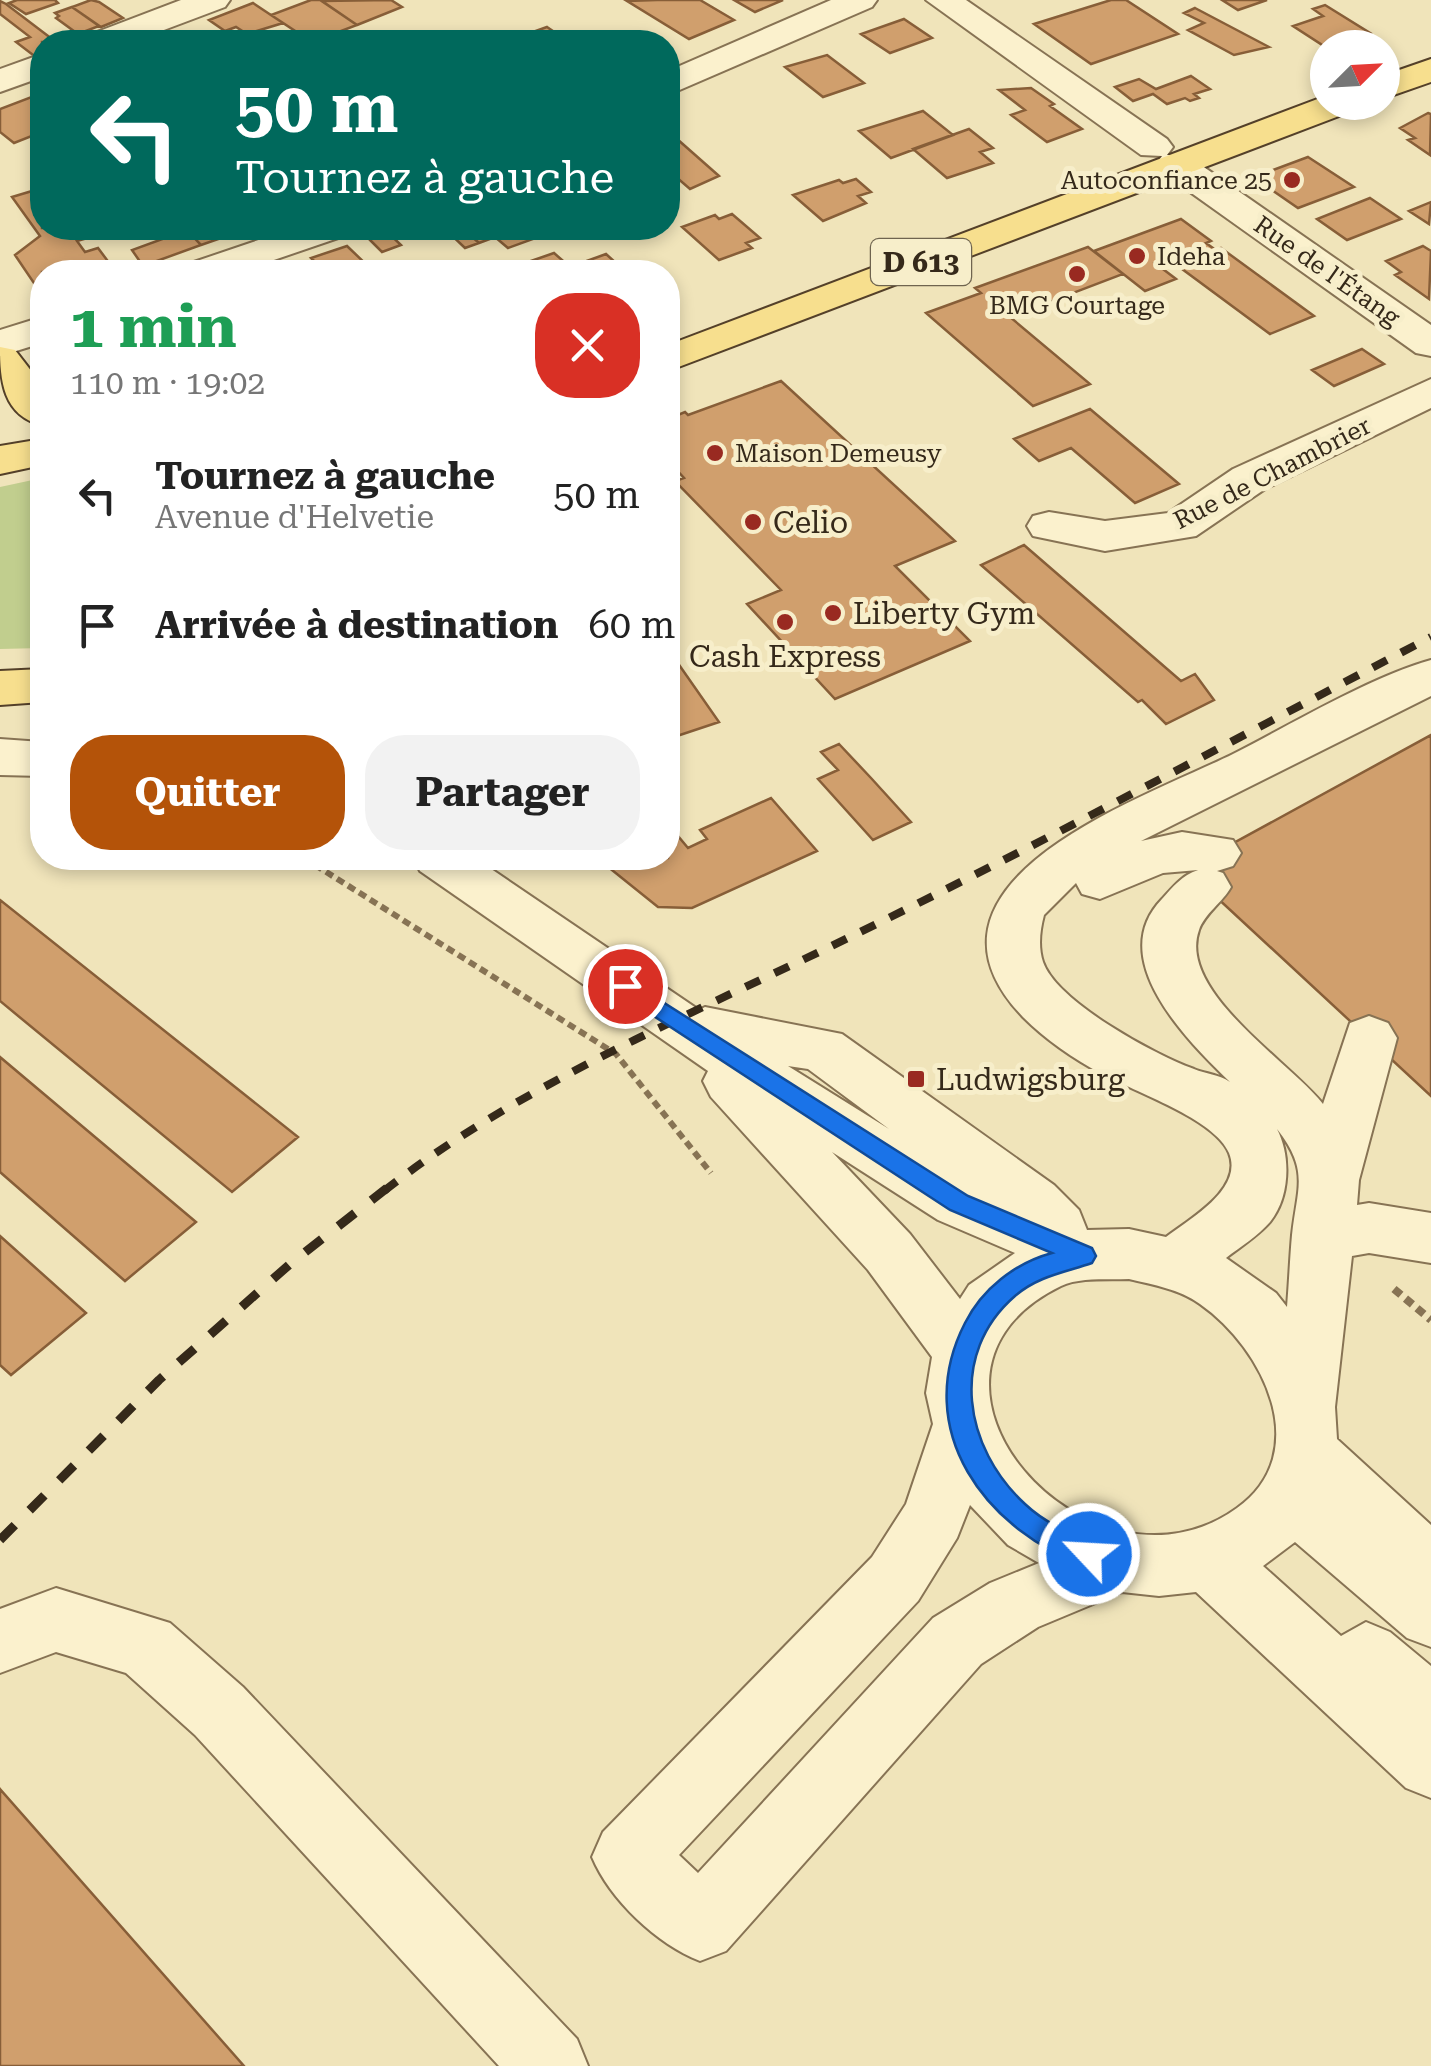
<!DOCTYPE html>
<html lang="fr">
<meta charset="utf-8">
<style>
:root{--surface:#fff;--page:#f2f2f2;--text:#222;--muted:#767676;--accent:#b45309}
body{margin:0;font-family:"Roboto Serif",serif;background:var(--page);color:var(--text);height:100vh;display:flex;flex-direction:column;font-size:38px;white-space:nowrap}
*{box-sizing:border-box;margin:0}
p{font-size:32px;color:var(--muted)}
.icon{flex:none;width:55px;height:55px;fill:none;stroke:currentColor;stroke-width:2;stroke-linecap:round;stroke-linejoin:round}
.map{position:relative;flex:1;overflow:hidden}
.side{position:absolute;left:30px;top:260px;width:650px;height:610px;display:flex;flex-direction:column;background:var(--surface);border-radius:40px;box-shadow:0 5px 15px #0003}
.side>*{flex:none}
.banner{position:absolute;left:30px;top:30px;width:650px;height:210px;border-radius:40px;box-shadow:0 5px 15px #0003;background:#00695c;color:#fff;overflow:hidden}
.needle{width:65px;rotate:66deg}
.controls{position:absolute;left:1310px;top:30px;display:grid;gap:20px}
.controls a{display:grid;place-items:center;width:90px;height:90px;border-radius:50%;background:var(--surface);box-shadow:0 5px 15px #0003;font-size:50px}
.pin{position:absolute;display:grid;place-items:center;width:85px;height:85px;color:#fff;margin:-42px;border:5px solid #fff;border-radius:50%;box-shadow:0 2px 10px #0007}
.me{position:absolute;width:110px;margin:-55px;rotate:295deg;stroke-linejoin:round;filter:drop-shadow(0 0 8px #0008)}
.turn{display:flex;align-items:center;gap:35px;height:210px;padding:0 40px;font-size:45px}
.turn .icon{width:130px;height:130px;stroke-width:2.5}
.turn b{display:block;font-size:70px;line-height:85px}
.round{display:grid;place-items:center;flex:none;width:105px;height:105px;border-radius:40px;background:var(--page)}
.headline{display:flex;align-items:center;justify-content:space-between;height:170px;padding:0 40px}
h1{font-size:60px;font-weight:700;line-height:75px;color:#1e9e55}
.primary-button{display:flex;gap:20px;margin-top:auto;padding:20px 40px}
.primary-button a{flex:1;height:115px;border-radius:40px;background:var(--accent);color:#fff;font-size:40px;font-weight:700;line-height:115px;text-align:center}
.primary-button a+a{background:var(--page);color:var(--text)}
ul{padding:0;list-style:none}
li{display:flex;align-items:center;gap:30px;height:130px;padding:0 40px}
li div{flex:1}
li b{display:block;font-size:38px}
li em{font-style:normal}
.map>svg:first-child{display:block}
.green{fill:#c1ce8e}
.building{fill:#d09f6d;stroke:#875e38;stroke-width:2.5}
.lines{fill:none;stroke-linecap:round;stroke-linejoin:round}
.minor-casing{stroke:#877354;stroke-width:4}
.major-casing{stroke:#544029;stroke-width:4}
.path-far1{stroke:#877354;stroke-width:6;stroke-dasharray:8 5;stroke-linecap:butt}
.path{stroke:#877354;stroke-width:8;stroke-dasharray:9 6;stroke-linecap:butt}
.minor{fill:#fbf1cd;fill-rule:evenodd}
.major{fill:#f7df8e;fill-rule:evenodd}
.rail-far1{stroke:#35291a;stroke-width:8;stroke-dasharray:16 16;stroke-linecap:butt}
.rail{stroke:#35291a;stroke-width:9;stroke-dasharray:21 21;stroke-linecap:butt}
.route{fill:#1a73e8;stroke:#114b97;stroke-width:2.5}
.poi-dot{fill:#992a21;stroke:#f7eeca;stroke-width:4}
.labels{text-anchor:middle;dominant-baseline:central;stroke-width:10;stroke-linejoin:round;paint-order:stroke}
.far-poi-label{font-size:25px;fill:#35291a;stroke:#f7eeca;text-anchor:start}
.far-street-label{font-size:25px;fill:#35291a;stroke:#f7eeca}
.shield{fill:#f7eeca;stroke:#6f644f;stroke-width:2.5}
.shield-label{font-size:28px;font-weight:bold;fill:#35291a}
.poi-label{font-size:30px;fill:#35291a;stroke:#f7eeca;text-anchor:start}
</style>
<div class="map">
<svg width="1431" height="2066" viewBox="0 0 1431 2066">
<rect width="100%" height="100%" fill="#f0e4ba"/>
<path class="green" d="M 42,478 L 42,648 L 0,649 L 0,487 Z"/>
<path class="building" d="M 17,0 L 55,0 L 58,3 L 26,14 L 9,3 Z
M 91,0 L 99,2 L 123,18 L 101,27 L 72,7 Z
M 311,0 L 320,0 L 357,25 L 312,42 L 271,15 Z
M 391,0 L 402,7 L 357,25 L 322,1 Z
M 657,0 L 700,0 L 734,20 L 689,39 L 627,1 Z
M 734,0 L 783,0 L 755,12 Z
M 1111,0 L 1126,0 L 1178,34 L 1091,64 L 1034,24 Z
M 1222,0 L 1267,0 L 1238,10 Z
M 0,1 L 6,4 L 56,42 L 42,42 L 42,55 L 37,58 L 16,42 L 30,37 L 0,14 Z
M 253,3 L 283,23 L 247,34 L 236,27 L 225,31 L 209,20 Z
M 1325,5 L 1370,33 L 1327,48 L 1293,26 L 1323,16 L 1313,9 Z
M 72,7 L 99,26 L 78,34 L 56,18 L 59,16 L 55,13 Z
M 1195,8 L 1269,47 L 1234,55 L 1188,30 L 1204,23 L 1184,13 Z
M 904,19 L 932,38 L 890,53 L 861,34 Z
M 547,27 L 563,38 L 559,42 L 527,42 L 535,39 L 527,34 Z
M 827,55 L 864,83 L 823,97 L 785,67 Z
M 1191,76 L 1210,89 L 1194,94 L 1199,98 L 1190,101 L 1185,98 L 1167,104 L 1153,94 L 1133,101 L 1115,87 L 1139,79 L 1156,89 Z
M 1031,88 L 1054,104 L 1050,106 L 1082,129 L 1047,142 L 1011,115 L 1025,110 L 999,90 Z
M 42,93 L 42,132 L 14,143 L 0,132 L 0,109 Z
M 923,111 L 953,135 L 891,158 L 859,131 Z
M 1428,113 L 1431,114 L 1430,155 L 1408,140 L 1415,138 L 1400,128 Z
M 969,129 L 993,148 L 980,152 L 993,163 L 947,178 L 913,149 Z
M 668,131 L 719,176 L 690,189 L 668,170 Z
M 1308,157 L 1354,187 L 1298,208 L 1260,182 L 1262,174 Z
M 856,179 L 871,192 L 858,196 L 866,203 L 823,221 L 793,195 L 839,180 L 843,183 Z
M 42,188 L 42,228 L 87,228 L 94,236 L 77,241 L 85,252 L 98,248 L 107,260 L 94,264 L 100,272 L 42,272 L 42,295 L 15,255 L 40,236 L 12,197 Z
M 1370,198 L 1401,219 L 1347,240 L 1317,219 Z
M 1431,202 L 1429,224 L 1409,211 Z
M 732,214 L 760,238 L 746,243 L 752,248 L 719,260 L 682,227 L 715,215 L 719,219 Z
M 1181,219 L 1211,241 L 1206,243 L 1217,251 L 1178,266 L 1167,258 L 1155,263 L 1176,279 L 1145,291 L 1094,251 Z
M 185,228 L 224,228 L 230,235 L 201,245 Z
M 383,228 L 401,245 L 382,252 L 364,234 Z
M 462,228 L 563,228 L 508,248 L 495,237 L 479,243 Z
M 462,228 L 479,243 L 465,248 L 446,230 Z
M 187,230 L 201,245 L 143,266 L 132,250 Z
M 347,246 L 369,267 L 364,269 L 368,272 L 325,272 L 311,258 Z
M 1423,246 L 1431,251 L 1429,299 L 1395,275 L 1401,272 L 1386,261 Z
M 1088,247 L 1123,274 L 1010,317 L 1090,384 L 1033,406 L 926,313 L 981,293 L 975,288 Z
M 1221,248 L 1314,316 L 1270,334 L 1178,266 Z
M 554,253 L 570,267 L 606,254 L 626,272 L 499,272 Z
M 1362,349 L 1384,364 L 1334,386 L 1312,370 Z
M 781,381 L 955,541 L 895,566 L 970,641 L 835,699 L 747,604 L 781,590 L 675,481 L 684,478 L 672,465 L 668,467 L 668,419 L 685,412 L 688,415 Z
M 1090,409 L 1179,484 L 1135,503 L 1071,448 L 1039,461 L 1014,439 Z
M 1024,545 L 1181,681 L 1195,674 L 1214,700 L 1166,724 L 1142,700 L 1138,702 L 981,565 Z
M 668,649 L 719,722 L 668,739 Z
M 1431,735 L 1431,1096 L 1186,869 Z
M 839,744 L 871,778 L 911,822 L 873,840 L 818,779 L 838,770 L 821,752 Z
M 771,798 L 817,851 L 692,908 L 658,907 L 597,858 L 668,858 L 668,824 L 688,848 L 707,839 L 700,830 Z
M 0,900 L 298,1137 L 232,1192 L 0,1001 Z
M 0,1057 L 196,1222 L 125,1281 L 0,1172 Z
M 0,1236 L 86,1313 L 11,1375 L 0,1365 Z
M 0,1789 L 244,2066 L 0,2066 Z"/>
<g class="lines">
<defs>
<path id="minor" d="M 181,0 L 230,0 L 225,7 L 132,42 L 83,42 L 89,35 Z
M 831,0 L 877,0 L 872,7 L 668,95 L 668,71 Z
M 926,0 L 966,0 L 1167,139 L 1173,147 L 1167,155 L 1188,156 L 1431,325 L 1431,356 L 1416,353 L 1162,172 L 1156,164 L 1162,156 L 1141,155 Z
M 42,54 L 42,77 L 0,92 L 0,69 Z
M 294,228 L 349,228 L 344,236 L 239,272 L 182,272 L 188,264 Z
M 42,317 L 42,343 L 0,356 L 0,330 Z
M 1431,379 L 1431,408 L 1265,489 L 1196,536 L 1105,551 L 1033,536 L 1027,526 L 1033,516 L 1049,512 L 1105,521 L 1168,513 L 1233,469 Z
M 1431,660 L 1431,696 L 1141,841 L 1182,832 L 1233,840 L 1241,853 L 1233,866 L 1217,871 L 1223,873 L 1231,887 C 1223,902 1204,914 1199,930 C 1177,991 1289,1061 1323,1104 L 1350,1023 L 1369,1016 L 1388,1023 L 1397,1038 L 1359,1180 L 1357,1205 L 1369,1203 L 1431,1213 L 1431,1263 L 1369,1253 L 1352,1256 L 1335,1407 L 1337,1439 L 1431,1525 L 1431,1647 L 1407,1638 L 1295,1542 L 1263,1566 L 1341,1636 L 1366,1622 L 1390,1632 L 1431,1666 L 1431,1798 L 1406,1788 L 1196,1592 L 1159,1596 L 1122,1592 L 1038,1627 L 981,1664 L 726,1951 L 700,1961 C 657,1944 610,1900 592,1857 L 603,1832 L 872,1557 L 906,1504 L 933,1424 L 926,1393 L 932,1357 L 868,1270 L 711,1097 L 703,1081 L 708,1071 L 420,871 L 413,858 L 475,858 L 699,1010 L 705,1007 L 842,1034 L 1054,1185 L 1079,1210 L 1087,1230 L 1129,1229 L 1166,1237 C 1189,1219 1244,1189 1229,1153 C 1215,1119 1135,1092 1102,1074 C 1074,1059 1046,1040 1023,1017 C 894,882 1144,798 1233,754 C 1292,724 1370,677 1431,660 ZM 1198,870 C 1182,875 1173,887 1162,899 C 1104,959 1188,1041 1230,1082 C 1218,1074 1206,1074 1194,1069 C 1155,1055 1057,1002 1043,962 C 1038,947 1040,930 1044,915 L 1076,883 L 1082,894 L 1100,899 L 1163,873 ZM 788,1066 L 808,1069 L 889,1129 ZM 1277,1129 C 1310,1171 1297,1188 1292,1235 C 1290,1257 1289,1283 1287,1307 L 1276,1293 L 1226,1258 C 1240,1247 1258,1236 1270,1222 C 1290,1197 1291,1156 1277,1129 ZM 832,1152 L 938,1220 L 1015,1253 L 969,1285 L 960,1299 L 910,1234 ZM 1129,1279 C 1154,1285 1179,1289 1200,1304 C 1263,1348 1315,1452 1237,1508 C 1089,1615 876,1376 1061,1286 C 1080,1277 1108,1280 1129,1279 ZM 970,1505 L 1008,1545 L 1039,1563 L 990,1583 L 933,1618 L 698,1873 L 679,1855 L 918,1601 L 957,1538 Z
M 0,739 L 42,742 L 42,776 L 0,775 Z
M 56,1588 L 170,1623 L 243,1687 L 577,2039 L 588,2066 L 499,2066 L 195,1735 L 126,1673 L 56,1652 L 0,1673 L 0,1609 Z"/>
<path id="major" d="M 1431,59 L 1431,82 L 1382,99 L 1382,76 Z
M 1328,95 L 1328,102 L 1360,102 L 1355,110 L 668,371 L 668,345 Z
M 0,347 L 15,350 L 42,385 L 42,425 C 3,416 0,380 0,347 Z
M 42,439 L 42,465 L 0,474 L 0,446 Z
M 42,669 L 42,702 L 0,705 L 0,671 Z"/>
</defs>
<use href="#minor" class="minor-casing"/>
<use href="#major" class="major-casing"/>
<path class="path-far1" d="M 304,858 L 616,1054 L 711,1173"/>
<path class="path" d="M 1394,1289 L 1431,1320"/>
<use href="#minor" class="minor"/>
<use href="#major" class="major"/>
<path class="rail-far1" d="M 384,1191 C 521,1083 698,1012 854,935 C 1048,840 1239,737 1431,637"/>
<path class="rail" d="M 0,1540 L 159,1380 L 290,1264 L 387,1188"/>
</g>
<path class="route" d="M 625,978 L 968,1196 L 1092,1248 L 1096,1256 L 1092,1263 C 1066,1272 1038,1276 1015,1296 C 948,1354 964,1448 1025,1504 C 1046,1524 1073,1535 1099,1545 L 1103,1554 L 1099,1563 L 1089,1567 C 986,1532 910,1430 965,1323 C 982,1289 1015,1263 1052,1253 L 950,1210 L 617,992 L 614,986 L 617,980 Z"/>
<g class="poi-dot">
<circle cx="1292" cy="180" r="10"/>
<circle cx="1137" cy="256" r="10"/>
<circle cx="1077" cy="274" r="10"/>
<circle cx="715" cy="453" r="10"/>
<circle cx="753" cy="522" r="10"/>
<circle cx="833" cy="613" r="10"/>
<circle cx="785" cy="622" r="10"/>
<rect x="906" y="1069" width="20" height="20" rx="5"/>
</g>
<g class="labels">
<g class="far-poi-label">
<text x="1272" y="180" text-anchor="end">Autoconfiance 25</text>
<text x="1157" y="256">Ideha</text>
<text x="1077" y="305" text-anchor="middle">BMG Courtage</text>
<text x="735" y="453">Maison Demeusy</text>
</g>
<g class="far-street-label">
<text transform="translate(1327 271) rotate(35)">Rue de l'Étang</text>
<text transform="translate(1272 473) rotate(-27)">Rue de Chambrier</text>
</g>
<rect class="shield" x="871" y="239" width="100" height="46" rx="8"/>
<g class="shield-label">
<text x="921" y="262">D 613</text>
</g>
<g class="poi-label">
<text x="773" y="522">Celio</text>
<text x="853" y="613">Liberty Gym</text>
<text x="785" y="656" text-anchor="middle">Cash Express</text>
<text x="936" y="1079">Ludwigsburg</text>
</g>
</g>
</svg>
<div class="controls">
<a><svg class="needle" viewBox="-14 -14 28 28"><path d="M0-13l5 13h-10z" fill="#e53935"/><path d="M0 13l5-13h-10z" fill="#767676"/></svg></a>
</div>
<div class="pin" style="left:625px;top:986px;background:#d93025"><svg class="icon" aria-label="arrive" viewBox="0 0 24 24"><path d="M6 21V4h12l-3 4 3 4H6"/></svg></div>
<svg class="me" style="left:1089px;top:1554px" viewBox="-20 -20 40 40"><circle r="17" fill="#1a73e8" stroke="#fff" stroke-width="3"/><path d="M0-11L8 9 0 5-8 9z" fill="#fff"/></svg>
<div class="banner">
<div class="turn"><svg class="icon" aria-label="left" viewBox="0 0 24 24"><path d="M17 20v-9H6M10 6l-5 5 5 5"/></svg><div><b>50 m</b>Tournez à gauche</div></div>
</div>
<section class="side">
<div class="headline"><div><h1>1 min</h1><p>110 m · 19:02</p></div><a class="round" style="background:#d93025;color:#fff"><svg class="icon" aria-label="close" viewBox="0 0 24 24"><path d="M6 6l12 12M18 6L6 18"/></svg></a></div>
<ul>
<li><svg class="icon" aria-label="left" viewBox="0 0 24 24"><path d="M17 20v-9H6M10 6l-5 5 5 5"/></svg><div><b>Tournez à gauche</b><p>Avenue d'Helvetie</p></div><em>50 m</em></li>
<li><svg class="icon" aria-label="arrive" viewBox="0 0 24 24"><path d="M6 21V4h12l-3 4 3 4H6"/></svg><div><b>Arrivée à destination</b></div><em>60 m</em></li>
</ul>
<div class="primary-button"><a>Quitter</a><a>Partager</a></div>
</section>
</div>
